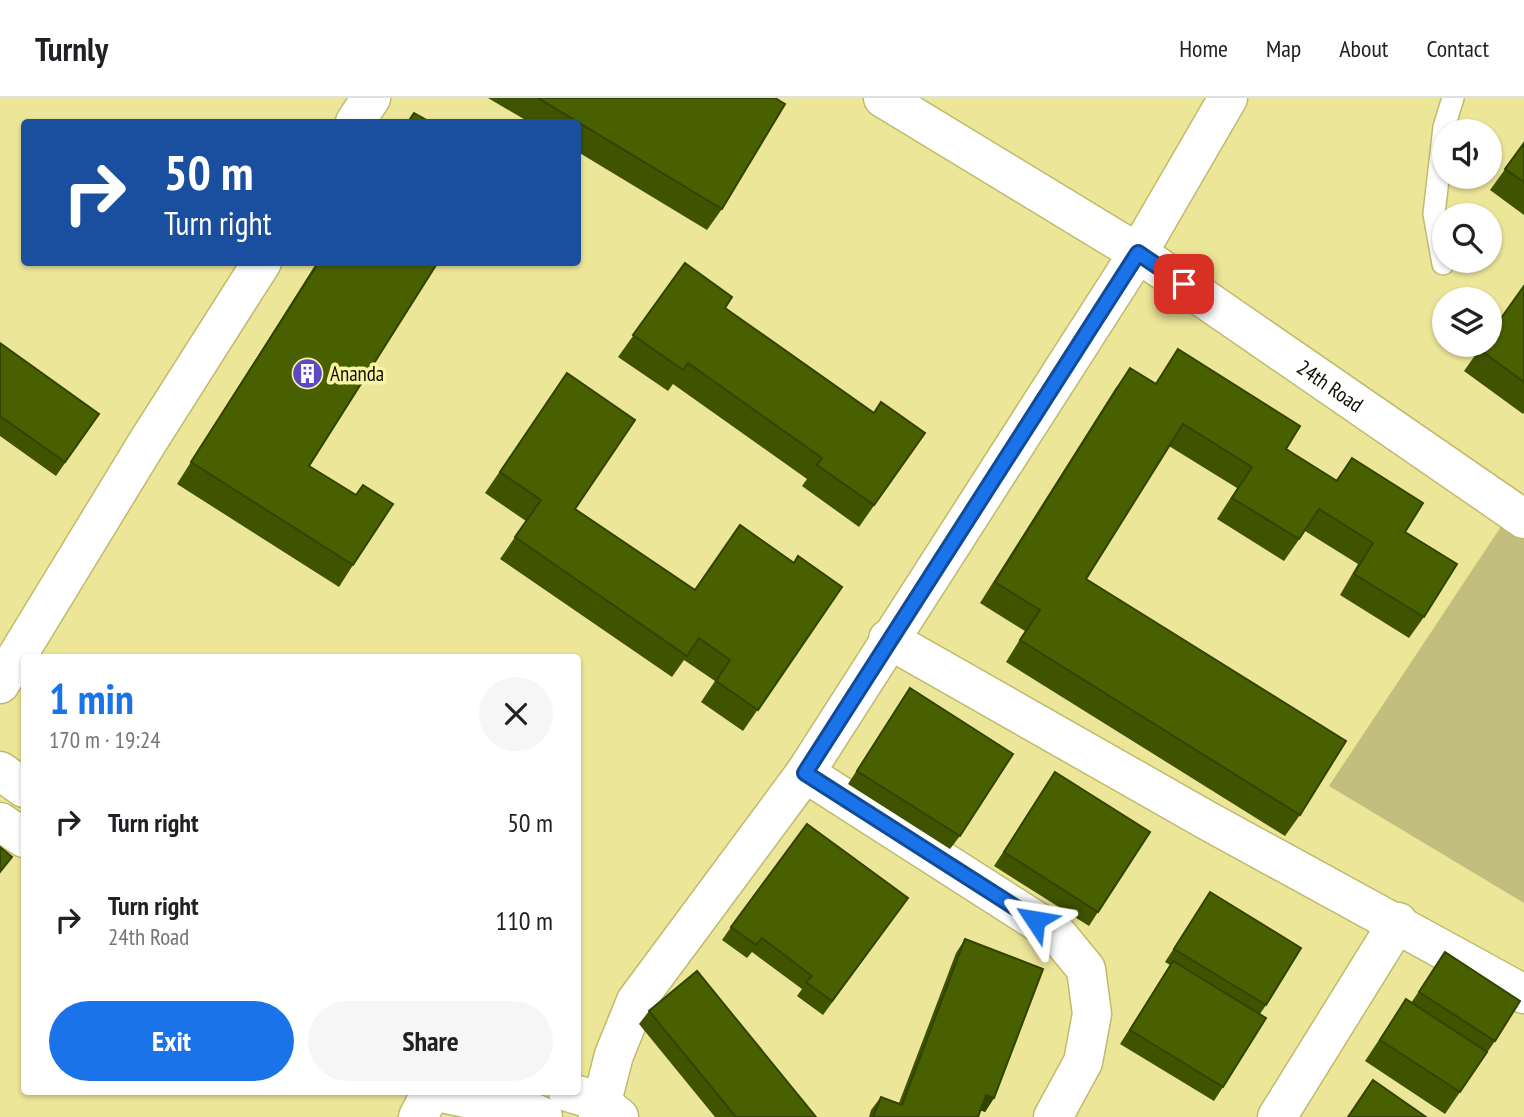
<!DOCTYPE html>
<meta charset="utf-8">
<style>
:root{--surface:#fff;--page:#f6f6f6;--text:#202124;--muted:#757577;--line:#e0e0e0;--accent:#1a73e8}
body{margin:0;font-family:"PT Sans Narrow",sans-serif;background:var(--page);color:var(--text);height:100vh;display:flex;flex-direction:column;font-size:26px;white-space:nowrap}
*{box-sizing:border-box;margin:0}
p{font-size:23px;color:var(--muted)}
.icon{flex:none;width:38px;height:38px;fill:none;stroke:currentColor;stroke-width:2;stroke-linecap:round;stroke-linejoin:round}
.map{position:relative;flex:1;overflow:hidden}
.details{position:absolute;left:21px;top:556px;width:560px;height:441px;display:flex;flex-direction:column;background:var(--surface);border-radius:7px;box-shadow:0 2px 5px #0004}
.details>*{flex:none}
.guide{position:absolute;left:21px;top:21px;width:560px;height:147px;border-radius:7px;box-shadow:0 2px 5px #0004;background:#1a4fa0;color:#fff;overflow:hidden}
.buttons{position:absolute;left:1432px;top:21px;display:grid;gap:14px}
.buttons a{display:grid;place-items:center;width:70px;height:70px;border-radius:50%;background:var(--surface);box-shadow:0 2px 5px #0004;font-size:35px}
.pin{position:absolute;display:grid;place-items:center;width:60px;height:60px;color:#fff;margin:-30px;border-radius:14px;box-shadow:0 4px 10px #0006}
.me{position:absolute;width:77px;margin:-38px;rotate:303deg;stroke-linejoin:round;filter:drop-shadow(0 0 5px #0008)}
.turn{display:flex;align-items:center;gap:24px;height:147px;padding:0 28px;font-size:32px}
.turn .icon{width:91px;height:91px;stroke-width:2.5}
.turn b{display:block;font-size:49px;line-height:60px}
.round{display:grid;place-items:center;flex:none;width:74px;height:74px;border-radius:37px;background:var(--page)}
.head{display:flex;align-items:center;justify-content:space-between;height:119px;padding:0 28px}
h1{font-size:42px;font-weight:700;line-height:52px;color:var(--accent)}
.button{display:flex;gap:14px;margin-top:auto;padding:14px 28px}
.button a{flex:1;height:80px;border-radius:42px;background:var(--accent);color:#fff;font-size:28px;font-weight:700;line-height:80px;text-align:center}
.button a+a{background:var(--page);color:var(--text)}
ul{padding:0;list-style:none}
li{display:flex;align-items:center;gap:21px;height:98px;padding:0 28px}
li div{flex:1}
li b{display:block;font-size:26px}
li em{font-style:normal}
header{display:flex;align-items:center;gap:42px;box-sizing:border-box;height:98px;padding:0 35px;background:var(--surface);border-bottom:2px solid var(--line)}
header strong{font-size:33px}
nav{display:flex;gap:38px;margin-inline-start:auto;font-size:24px}
.map>svg:first-child{display:block}
.green{fill:#c2be7e}
.lines{fill:none;stroke-linecap:round;stroke-linejoin:round}
.service-casing{stroke:#c0ba6d;stroke-width:24}
.minor-casing{stroke:#c0ba6d;stroke-width:41}
.tertiary-casing{stroke:#c0ba6d;stroke-width:41}
.service{stroke:#fff;stroke-width:21}
.minor{stroke:#fff;stroke-width:38}
.tertiary{stroke:#fff;stroke-width:38}
.wall{fill:#3f5300}
.shaded-wall{fill:#334300}
.building{fill:#496000;stroke:#334300;stroke-width:2}
.route-casing{stroke:#114b97;stroke-width:18}
.route{stroke:#1a73e8;stroke-width:12}
.labels{text-anchor:middle;dominant-baseline:central;stroke-width:7;stroke-linejoin:round;paint-order:stroke}
.poi-label{font-size:21px;fill:#100e00;stroke:#faf4a5;text-anchor:start}
.street-label{font-size:21px;fill:#100e00;stroke:#faf4a5}
</style>
<header>
<strong>Turnly</strong>
<nav><a>Home</a><a>Map</a><a>About</a><a>Contact</a></nav>
</header>
<div class="map">
<svg width="1524" height="1019" viewBox="0 0 1524 1019">
<rect width="100%" height="100%" fill="#ece699"/>
<path class="green" d="M 1508,418 L 1524,430 L 1524,805 L 1329,688 Z"/>
<g class="lines">
<defs>
<path id="service" d="M 1443,166 L 1434,116 L 1444,29 L 1453,0"/>
<g id="minor">
<path id="s1" d="M 883,0 L 1138,155 L 1524,421"/>
<path d="M 355,24 L 371,0"/>
<path d="M 888,541 L 1208,723 L 1524,896"/>
<path d="M 0,586 L 147,345 L 262,164"/>
<path d="M 805,675 L 1058,837 L 1086,871 L 1092,916 L 1083,964 L 1053,1019"/>
<path d="M 418,1019 L 431,994"/>
<path d="M 598,1019 L 614,957 L 636,903 L 805,675 L 1138,155 L 1228,0"/>
<path d="M 1277,1019 L 1398,824"/>
</g>
<path id="tertiary" d="M 0,673 L 24,690
M 0,724 L 24,740
M 436,994 L 530,1013 L 543,1019
M 568,994 L 600,1004 L 619,1019"/>
</defs>
<use href="#service" class="service-casing"/>
<use href="#minor" class="minor-casing"/>
<use href="#tertiary" class="tertiary-casing"/>
<use href="#service" class="service"/>
<use href="#minor" class="minor"/>
<use href="#tertiary" class="tertiary"/>
</g>
<path class="wall" d="M 488,0 L 775,0 L 722,111 L 707,132 L 578,54 L 578,24 L 529,24 Z
M 1524,45 L 1524,117 L 1490,92 Z
M 317,164 L 438,164 L 309,368 L 353,467 L 339,489 L 177,386 Z
M 685,165 L 725,210 L 874,315 L 925,335 L 859,429 L 802,388 L 807,381 L 673,286 L 668,293 L 618,259 Z
M 1524,188 L 1524,314 L 1523,316 L 1464,273 Z
M 0,245 L 99,316 L 56,378 L 0,338 Z
M 1178,251 L 1286,351 L 1336,382 L 1352,360 L 1405,434 L 1424,519 L 1409,540 L 1340,497 L 1358,466 L 1305,433 L 1284,463 L 1217,421 L 1237,390 L 1169,348 L 1086,481 L 1300,717 L 1285,738 L 1006,564 L 1025,533 L 980,505 L 1115,291 L 1130,270 L 1155,286 Z
M 567,275 L 575,411 L 695,492 L 794,465 L 842,489 L 743,633 L 701,604 L 715,583 L 684,562 L 672,579 L 500,461 L 526,423 L 485,395 Z
M 910,590 L 960,738 L 950,751 L 848,686 Z
M 1055,674 L 1098,814 L 1089,828 L 994,768 Z
M 1210,794 L 1266,907 L 1260,916 L 1223,989 L 1214,1003 L 1120,946 L 1170,867 L 1165,864 Z
M 908,800 L 823,917 L 797,898 L 802,891 L 752,854 L 747,860 L 722,842 L 731,829 Z
M 965,841 L 994,1000 L 985,1014 L 981,1012 L 978,1019 L 869,1019 L 871,1012 L 881,999 L 899,1005 L 956,855 Z
M 1445,854 L 1495,943 L 1445,1016 L 1365,963 L 1406,901 L 1411,905 Z
M 649,913 L 816,1019 L 715,1019 L 639,926 Z"/>
<path class="shaded-wall" d="M 986,997 L 994,1000 L 985,1014 L 977,1011 Z"/>
<path class="building" d="M 538,0 L 775,0 L 785,6 L 722,111 Z
M 414,15 L 430,24 L 408,24 Z
M 1524,45 L 1524,84 L 1505,71 Z
M 319,164 L 438,164 L 309,368 L 356,397 L 363,387 L 393,406 L 353,467 L 191,364 Z
M 685,165 L 732,199 L 725,210 L 874,315 L 881,304 L 925,335 L 874,407 L 817,367 L 822,360 L 688,265 L 683,272 L 633,237 Z
M 1524,188 L 1524,284 L 1479,251 L 1482,247 L 1489,247 L 1489,237 Z
M 0,245 L 99,316 L 65,364 L 0,318 Z
M 1178,251 L 1300,328 L 1286,351 L 1337,383 L 1352,360 L 1423,405 L 1405,434 L 1457,466 L 1424,519 L 1354,476 L 1373,445 L 1319,411 L 1299,441 L 1232,400 L 1252,369 L 1183,326 L 1086,481 L 1346,643 L 1300,717 L 1020,542 L 1040,512 L 995,484 L 1130,270 L 1156,286 Z
M 567,275 L 635,322 L 575,411 L 695,492 L 740,427 L 794,465 L 798,458 L 842,489 L 758,612 L 716,583 L 730,562 L 699,540 L 687,558 L 515,439 L 541,402 L 500,374 Z
M 910,590 L 1013,656 L 960,738 L 857,673 Z
M 1055,674 L 1150,734 L 1098,814 L 1004,754 Z
M 807,726 L 908,800 L 832,903 L 806,884 L 812,878 L 762,840 L 756,847 L 731,829 Z
M 0,749 L 12,759 L 0,774 Z
M 1210,794 L 1301,850 L 1266,907 L 1174,851 Z
M 965,841 L 1043,871 L 994,1000 L 986,997 L 978,1019 L 873,1019 L 881,999 L 902,1007 Z
M 1445,854 L 1520,903 L 1495,943 L 1419,894 Z
M 1173,863 L 1266,920 L 1223,989 L 1130,932 Z
M 697,873 L 816,1019 L 736,1019 L 649,913 Z
M 1406,901 L 1487,954 L 1460,994 L 1380,942 Z
M 1373,982 L 1426,1019 L 1348,1019 Z"/>
<g class="lines">
<defs>
<path id="route" d="M 1035,822 L 805,675 L 1138,155 L 1184,186"/>
</defs>
<use href="#route" class="route-casing"/>
<use href="#route" class="route"/>
</g>
<defs>
<symbol id="building-disc" viewBox="-11 -11 22 22"><circle r="9.5" fill="#5c4ac3" stroke="#faf4a5"/><path d="M-4-6H4V6H1V3H-1V6H-4ZM-2.5-4.3h1.7v1.8h-1.7ZM.8-4.3h1.7v1.8H.8ZM-2.5-1h1.7V.8h-1.7ZM.8-1h1.7V.8H.8Z" fill="#fff"/></symbol>
</defs>
<g fill-rule="evenodd">
<use href="#building-disc" x="290" y="258" width="35" height="35"/>
</g>
<g class="labels">
<g class="poi-label">
<text x="330" y="275">Ananda</text>
</g>
<g class="street-label">
<text stroke="none"><textPath href="#s1" startOffset="532">24th Road</textPath></text>
</g>
</g>
</svg>
<div class="buttons">
<a><svg class="icon" aria-label="sound" viewBox="0 0 24 24"><path d="M4 9h4l5-4v14l-5-4H4zM17 9q2 3 0 6"/></svg></a>
<a><svg class="icon" aria-label="search" viewBox="0 0 24 24"><circle cx="10" cy="10" r="6"/><path d="M15 15l6 6"/></svg></a>
<a><svg class="icon" aria-label="layers" viewBox="0 0 24 24"><path d="M12 4l9 5-9 5-9-5zM3 14l9 5 9-5"/></svg></a>
</div>
<div class="pin" style="left:1184px;top:186px;background:#d93025"><svg class="icon" aria-label="arrive" viewBox="0 0 24 24"><path d="M6 21V4h12l-3 4 3 4H6"/></svg></div>
<svg class="me" style="left:1035px;top:822px" viewBox="-20 -20 40 40"><path d="M0-17L14 15 0 8-14 15z" fill="#1a73e8" stroke="#fff" stroke-width="4"/></svg>
<div class="guide">
<div class="turn"><svg class="icon" aria-label="right" viewBox="0 0 24 24"><path d="M7 20v-9h11M14 6l5 5-5 5"/></svg><div><b>50 m</b>Turn right</div></div>
</div>
<section class="details">
<div class="head"><div><h1>1 min</h1><p>170 m · 19:24</p></div><a class="round"><svg class="icon" aria-label="close" viewBox="0 0 24 24"><path d="M6 6l12 12M18 6L6 18"/></svg></a></div>
<ul>
<li><svg class="icon" aria-label="right" viewBox="0 0 24 24"><path d="M7 20v-9h11M14 6l5 5-5 5"/></svg><div><b>Turn right</b></div><em>50 m</em></li>
<li><svg class="icon" aria-label="right" viewBox="0 0 24 24"><path d="M7 20v-9h11M14 6l5 5-5 5"/></svg><div><b>Turn right</b><p>24th Road</p></div><em>110 m</em></li>
</ul>
<div class="button"><a>Exit</a><a>Share</a></div>
</section>
</div>
